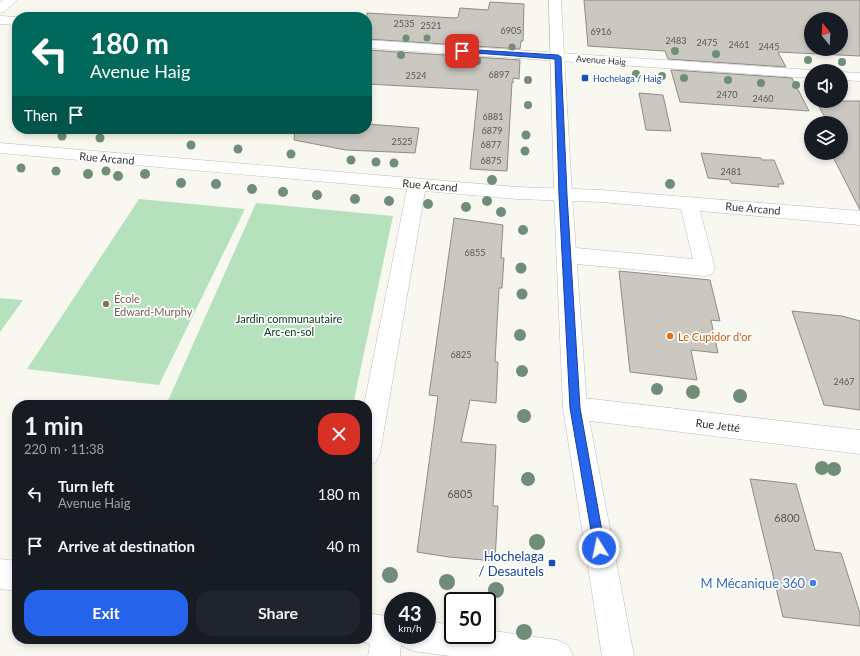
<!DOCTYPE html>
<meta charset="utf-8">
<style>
:root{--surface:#171b24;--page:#20242c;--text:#f1f3f6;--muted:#9ea1a6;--accent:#2563eb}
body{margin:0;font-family:Lato,sans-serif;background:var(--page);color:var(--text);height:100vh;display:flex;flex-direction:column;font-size:15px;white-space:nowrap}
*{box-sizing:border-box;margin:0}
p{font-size:13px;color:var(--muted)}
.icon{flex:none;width:22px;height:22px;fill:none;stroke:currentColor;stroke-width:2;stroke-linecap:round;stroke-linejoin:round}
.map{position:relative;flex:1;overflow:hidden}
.side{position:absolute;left:12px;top:400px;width:360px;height:244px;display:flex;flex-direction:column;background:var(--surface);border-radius:16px;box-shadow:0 2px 6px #0003}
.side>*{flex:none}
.hud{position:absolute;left:12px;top:12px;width:360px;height:122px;border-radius:16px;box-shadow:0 2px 6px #0003;background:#00695c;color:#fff;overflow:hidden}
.needle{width:26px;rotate:342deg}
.tools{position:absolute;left:804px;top:12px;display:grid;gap:8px}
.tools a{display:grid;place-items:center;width:44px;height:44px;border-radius:50%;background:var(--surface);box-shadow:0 2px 6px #0003;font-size:20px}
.speed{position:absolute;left:384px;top:592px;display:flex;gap:8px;font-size:20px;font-weight:700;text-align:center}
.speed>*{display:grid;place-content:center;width:52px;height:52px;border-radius:50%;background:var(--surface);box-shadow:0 2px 6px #0003;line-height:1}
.speed small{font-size:10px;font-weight:400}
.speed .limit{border:2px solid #111;border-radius:6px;background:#fff;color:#111}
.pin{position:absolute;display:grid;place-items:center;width:34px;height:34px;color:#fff;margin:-17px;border-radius:8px;box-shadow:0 2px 6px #0006}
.me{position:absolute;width:44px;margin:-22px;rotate:350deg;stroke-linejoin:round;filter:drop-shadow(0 0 3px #0008)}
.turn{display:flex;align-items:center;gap:14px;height:84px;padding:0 12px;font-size:18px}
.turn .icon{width:52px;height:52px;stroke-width:2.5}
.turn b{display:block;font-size:28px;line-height:34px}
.then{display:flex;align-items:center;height:38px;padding:0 12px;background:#0003;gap:8px;font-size:15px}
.round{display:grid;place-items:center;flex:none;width:42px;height:42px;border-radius:16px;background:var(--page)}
.overview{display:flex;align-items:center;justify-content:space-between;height:68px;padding:0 12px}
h1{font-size:24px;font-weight:700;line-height:30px}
.cta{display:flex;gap:8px;margin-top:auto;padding:8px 12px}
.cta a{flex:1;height:46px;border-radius:16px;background:var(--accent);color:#fff;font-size:16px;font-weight:700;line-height:46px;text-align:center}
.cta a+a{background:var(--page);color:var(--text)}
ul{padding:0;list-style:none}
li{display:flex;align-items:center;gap:12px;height:52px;padding:0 12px}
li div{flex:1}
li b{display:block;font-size:15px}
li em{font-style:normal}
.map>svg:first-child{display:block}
.green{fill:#b5e2bc}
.building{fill:#cac8c1;stroke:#8d8c85;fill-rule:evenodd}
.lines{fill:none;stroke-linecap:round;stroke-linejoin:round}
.minor-casing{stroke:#bdbbb4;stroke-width:1}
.major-casing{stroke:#bdbbb4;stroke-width:1}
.minor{fill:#fff;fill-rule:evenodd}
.major{fill:#fff;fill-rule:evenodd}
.tree{fill:#708e77}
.route{fill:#2563eb;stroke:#184099}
.transit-dot{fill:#1a4fb4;stroke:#fff;stroke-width:1.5}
.education-dot{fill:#8d6e63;stroke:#fff;stroke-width:1.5}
.food-dot{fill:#e8710a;stroke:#fff;stroke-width:1.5}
.shop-dot{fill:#3f7fe0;stroke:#fff;stroke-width:1.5}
.labels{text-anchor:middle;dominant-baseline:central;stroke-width:3.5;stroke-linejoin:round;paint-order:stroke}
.number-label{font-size:9px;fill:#575753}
.far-street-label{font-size:9px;fill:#31312e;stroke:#fff}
.far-transit-label{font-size:9px;fill:#164399;stroke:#fff;text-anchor:start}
.street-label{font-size:11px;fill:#31312e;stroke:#fff}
.education-label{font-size:11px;fill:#785e54;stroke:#fff;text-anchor:start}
.park-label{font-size:11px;fill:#003714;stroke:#fff}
.food-label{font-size:11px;fill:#c56008;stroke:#fff;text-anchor:start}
.near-number-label{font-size:11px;fill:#575753}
.near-transit-label{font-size:13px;fill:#164399;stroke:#fff;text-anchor:end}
.near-shop-label{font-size:13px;fill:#366cbe;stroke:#fff;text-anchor:end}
</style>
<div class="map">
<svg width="860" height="656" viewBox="0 0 860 656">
<rect width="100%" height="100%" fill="#f9f8f0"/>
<path class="green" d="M 139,199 L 245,209 L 159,385 L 27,369 Z
M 256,203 L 393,216 L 353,405 L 166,405 Z
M 0,298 L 23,300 L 0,332 Z"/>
<path class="building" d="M 584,0 L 860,0 L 860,56 L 778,52 L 786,67 L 668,59 L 665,51 L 588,46 ZM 811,19 L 841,19 L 841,49 L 811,49 Z
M 490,2 L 524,4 L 523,41 L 521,41 L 520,49 L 367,39 L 367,13 L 455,18 L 458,17 L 460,8 L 488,10 Z
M 367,50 L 520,60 L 519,79 L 513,78 L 513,83 L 512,82 L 507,171 L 470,169 L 478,90 L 367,84 Z
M 671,70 L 792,78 L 809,111 L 680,102 Z
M 639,93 L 663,95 L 671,131 L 646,130 Z
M 816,101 L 860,101 L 860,210 L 831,153 L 844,153 L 841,147 L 841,123 L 828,123 Z
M 367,124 L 419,128 L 415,153 L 346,150 L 294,140 L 295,129 L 367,129 Z
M 701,153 L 761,158 L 762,160 L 774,160 L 784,184 L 778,184 L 779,187 L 731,183 L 730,180 L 708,178 Z
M 454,218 L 503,225 L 501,258 L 504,258 L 502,288 L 499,288 L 495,362 L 498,362 L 496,403 L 470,400 L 461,442 L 496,445 L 493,506 L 498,506 L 495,561 L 449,557 L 417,552 L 438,396 L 429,395 Z
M 619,271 L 710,280 L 720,321 L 711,320 L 718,353 L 691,350 L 697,380 L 630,372 Z
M 792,311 L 842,316 L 860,321 L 860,410 L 824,405 Z
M 750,479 L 796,484 L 815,550 L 841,553 L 860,613 L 860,626 L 783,617 Z"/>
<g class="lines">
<defs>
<path id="minor" d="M 3,0 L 17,0 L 4,12 L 0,13 L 0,3 Z
M 0,16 L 17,17 L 17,25 L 0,24 Z
M 367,40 L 811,70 L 816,71 L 811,71 L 811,78 L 367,48 Z
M 841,72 L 860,73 L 860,81 L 841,80 Z
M 0,143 L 517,187 L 601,190 L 860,211 L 860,225 L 700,211 L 715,268 L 712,274 L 705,276 L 566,263 L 559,260 L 556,255 L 559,250 L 566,247 L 693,259 L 681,209 L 601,202 L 517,199 L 425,191 L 380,453 L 376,462 L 367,466 L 367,405 L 364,405 L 407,189 L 0,153 Z
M 575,397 L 860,430 L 860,454 L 575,419 L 566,416 L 563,408 L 566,400 Z
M 0,559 L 17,561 L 17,591 L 0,589 Z
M 367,613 L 393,617 L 393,635 L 427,635 L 427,621 L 453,625 L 453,635 L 487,635 L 487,630 L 557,640 L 568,645 L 573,656 L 450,656 L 413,651 L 402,646 L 401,644 L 400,656 L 368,656 L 370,644 L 356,639 L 367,639 Z"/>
<path id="major" d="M 549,0 L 561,0 L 572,195 L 587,408 L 634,656 L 602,656 L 563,408 L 554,195 Z"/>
</defs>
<use href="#minor" class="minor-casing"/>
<use href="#major" class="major-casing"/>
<use href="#minor" class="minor"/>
<use href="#major" class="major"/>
</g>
<g class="tree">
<circle cx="406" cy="38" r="3.5"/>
<circle cx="427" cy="38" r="3.5"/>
<circle cx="466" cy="41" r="3.5"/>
<circle cx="512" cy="47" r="3.5"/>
<circle cx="675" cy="51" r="4"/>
<circle cx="716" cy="54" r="4"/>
<circle cx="401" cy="55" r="4"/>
<circle cx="808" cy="60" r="4"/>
<circle cx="477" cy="61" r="4"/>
<circle cx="842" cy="62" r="4"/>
<circle cx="636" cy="74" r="4"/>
<circle cx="662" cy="76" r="4"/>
<circle cx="684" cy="78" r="4"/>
<circle cx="528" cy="80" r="4"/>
<circle cx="728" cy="80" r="4"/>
<circle cx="761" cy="83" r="4"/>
<circle cx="796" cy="85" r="4"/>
<circle cx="528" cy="105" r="4"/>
<circle cx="526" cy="135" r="4.5"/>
<circle cx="62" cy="136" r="4.5"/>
<circle cx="100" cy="138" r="4.5"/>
<circle cx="191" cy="145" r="4.5"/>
<circle cx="238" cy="149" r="4.5"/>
<circle cx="525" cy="151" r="4.5"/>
<circle cx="291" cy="154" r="4.5"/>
<circle cx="351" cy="160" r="4.5"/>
<circle cx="376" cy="162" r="4.5"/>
<circle cx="394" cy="163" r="4.5"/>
<circle cx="21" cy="168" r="4.5"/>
<circle cx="56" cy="171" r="4.5"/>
<circle cx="106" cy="171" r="4.5"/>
<circle cx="88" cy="174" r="5"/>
<circle cx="145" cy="174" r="5"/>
<circle cx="118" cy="176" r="5"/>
<circle cx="492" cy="180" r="5"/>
<circle cx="181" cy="183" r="5"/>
<circle cx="216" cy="184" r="5"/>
<circle cx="670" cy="184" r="5"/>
<circle cx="252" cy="189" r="5"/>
<circle cx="283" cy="192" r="5"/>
<circle cx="317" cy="195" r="5"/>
<circle cx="355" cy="199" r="5"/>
<circle cx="389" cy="201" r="5"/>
<circle cx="487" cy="201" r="5"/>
<circle cx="428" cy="204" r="5"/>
<circle cx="466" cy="207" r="5"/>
<circle cx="501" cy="212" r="5"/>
<circle cx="523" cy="230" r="5"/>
<circle cx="521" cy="268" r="5.5"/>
<circle cx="522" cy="294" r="5.5"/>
<circle cx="520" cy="335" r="6"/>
<circle cx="522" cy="371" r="6"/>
<circle cx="657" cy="389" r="6"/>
<circle cx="693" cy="392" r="7"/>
<circle cx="740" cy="396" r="7"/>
<circle cx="524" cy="416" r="7"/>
<circle cx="822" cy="468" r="7"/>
<circle cx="834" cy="469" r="7"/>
<circle cx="528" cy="479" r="7"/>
<circle cx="537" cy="542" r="8"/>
<circle cx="390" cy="575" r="8"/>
<circle cx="447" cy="582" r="8"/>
<circle cx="496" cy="590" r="8"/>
<circle cx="524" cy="632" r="8"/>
</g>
<path class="route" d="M 460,49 L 558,55 L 561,57 L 567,195 L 580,408 L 605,548 L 604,552 L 599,553 L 595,552 L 594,548 L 570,408 L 559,195 L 555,59 L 462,52 L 459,51 Z"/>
<g class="transit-dot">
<rect x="581" y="74" width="8" height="8" rx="2"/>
<rect x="548" y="559" width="8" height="8" rx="2"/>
</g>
<circle class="education-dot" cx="106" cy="304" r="4"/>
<circle class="food-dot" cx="670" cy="336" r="4"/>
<circle class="shop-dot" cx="813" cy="583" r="4"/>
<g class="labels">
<g class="number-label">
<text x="404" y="23">2535</text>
<text x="431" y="25">2521</text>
<text x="511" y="30">6905</text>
<text x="601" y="31">6916</text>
<text x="676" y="40">2483</text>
<text x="707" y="42">2475</text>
<text x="739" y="44">2461</text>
<text x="769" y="46">2445</text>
<text x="499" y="74">6897</text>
<text x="416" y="75">2524</text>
<text x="727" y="94">2470</text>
<text x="763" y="98">2460</text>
<text x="493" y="116">6881</text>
<text x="492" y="130">6879</text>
<text x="402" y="141">2525</text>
<text x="491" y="144">6877</text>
<text x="491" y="160">6875</text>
<text x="731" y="171">2481</text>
<text x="475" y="252">6855</text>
<text x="461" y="354">6825</text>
<text x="844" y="381">2467</text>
</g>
<g class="far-street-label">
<text transform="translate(601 60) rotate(4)">Avenue Haig</text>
</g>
<g class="far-transit-label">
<text x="593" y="78">Hochelaga / Haig</text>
</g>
<g class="street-label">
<text transform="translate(107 158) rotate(5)">Rue Arcand</text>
<text transform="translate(430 185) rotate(5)">Rue Arcand</text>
<text transform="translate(753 208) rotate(5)">Rue Arcand</text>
<text transform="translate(718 425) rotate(7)">Rue Jetté</text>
</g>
<g class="education-label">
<text x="114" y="298">École<tspan x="114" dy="13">Edward-Murphy</tspan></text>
</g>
<g class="park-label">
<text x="289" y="318">Jardin communautaire<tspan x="289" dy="13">Arc-en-sol</tspan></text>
</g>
<g class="food-label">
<text x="678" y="336">Le Cupidor d'or</text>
</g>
<g class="near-number-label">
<text x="460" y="493">6805</text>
<text x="787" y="517">6800</text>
</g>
<g class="near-transit-label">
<text x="544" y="556">Hochelaga<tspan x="544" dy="15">/ Desautels</tspan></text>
</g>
<g class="near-shop-label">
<text x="805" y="583">M Mécanique 360</text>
</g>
</g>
</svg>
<div class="tools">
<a><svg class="needle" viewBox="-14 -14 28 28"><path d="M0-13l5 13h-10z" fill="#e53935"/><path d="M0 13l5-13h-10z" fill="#9ea1a6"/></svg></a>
<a><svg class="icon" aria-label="sound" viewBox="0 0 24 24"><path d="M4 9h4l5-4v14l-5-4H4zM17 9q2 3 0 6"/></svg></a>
<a><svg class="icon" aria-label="layers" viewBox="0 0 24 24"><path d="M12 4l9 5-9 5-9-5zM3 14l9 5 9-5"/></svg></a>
</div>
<div class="speed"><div>43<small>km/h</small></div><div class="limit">50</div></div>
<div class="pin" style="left:462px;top:51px;background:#d93025"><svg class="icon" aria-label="arrive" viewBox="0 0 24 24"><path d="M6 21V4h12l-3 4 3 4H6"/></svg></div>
<svg class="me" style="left:599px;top:548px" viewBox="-20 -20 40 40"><circle r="17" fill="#2563eb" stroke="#fff" stroke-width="3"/><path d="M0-11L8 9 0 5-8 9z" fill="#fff"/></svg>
<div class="hud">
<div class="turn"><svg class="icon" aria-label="left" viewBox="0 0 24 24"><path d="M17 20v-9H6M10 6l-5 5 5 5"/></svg><div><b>180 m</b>Avenue Haig</div></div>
<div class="then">Then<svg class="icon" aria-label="arrive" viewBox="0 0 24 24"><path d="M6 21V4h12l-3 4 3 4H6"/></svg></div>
</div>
<section class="side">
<div class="overview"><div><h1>1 min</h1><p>220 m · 11:38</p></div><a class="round" style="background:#d93025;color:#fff"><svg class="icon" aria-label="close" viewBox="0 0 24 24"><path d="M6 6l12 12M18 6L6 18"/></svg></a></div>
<ul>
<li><svg class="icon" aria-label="left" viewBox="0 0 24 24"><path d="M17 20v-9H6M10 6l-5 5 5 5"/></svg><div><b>Turn left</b><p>Avenue Haig</p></div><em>180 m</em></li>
<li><svg class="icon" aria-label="arrive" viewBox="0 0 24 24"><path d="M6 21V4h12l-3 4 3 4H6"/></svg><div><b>Arrive at destination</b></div><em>40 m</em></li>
</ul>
<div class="cta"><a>Exit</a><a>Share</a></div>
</section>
</div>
